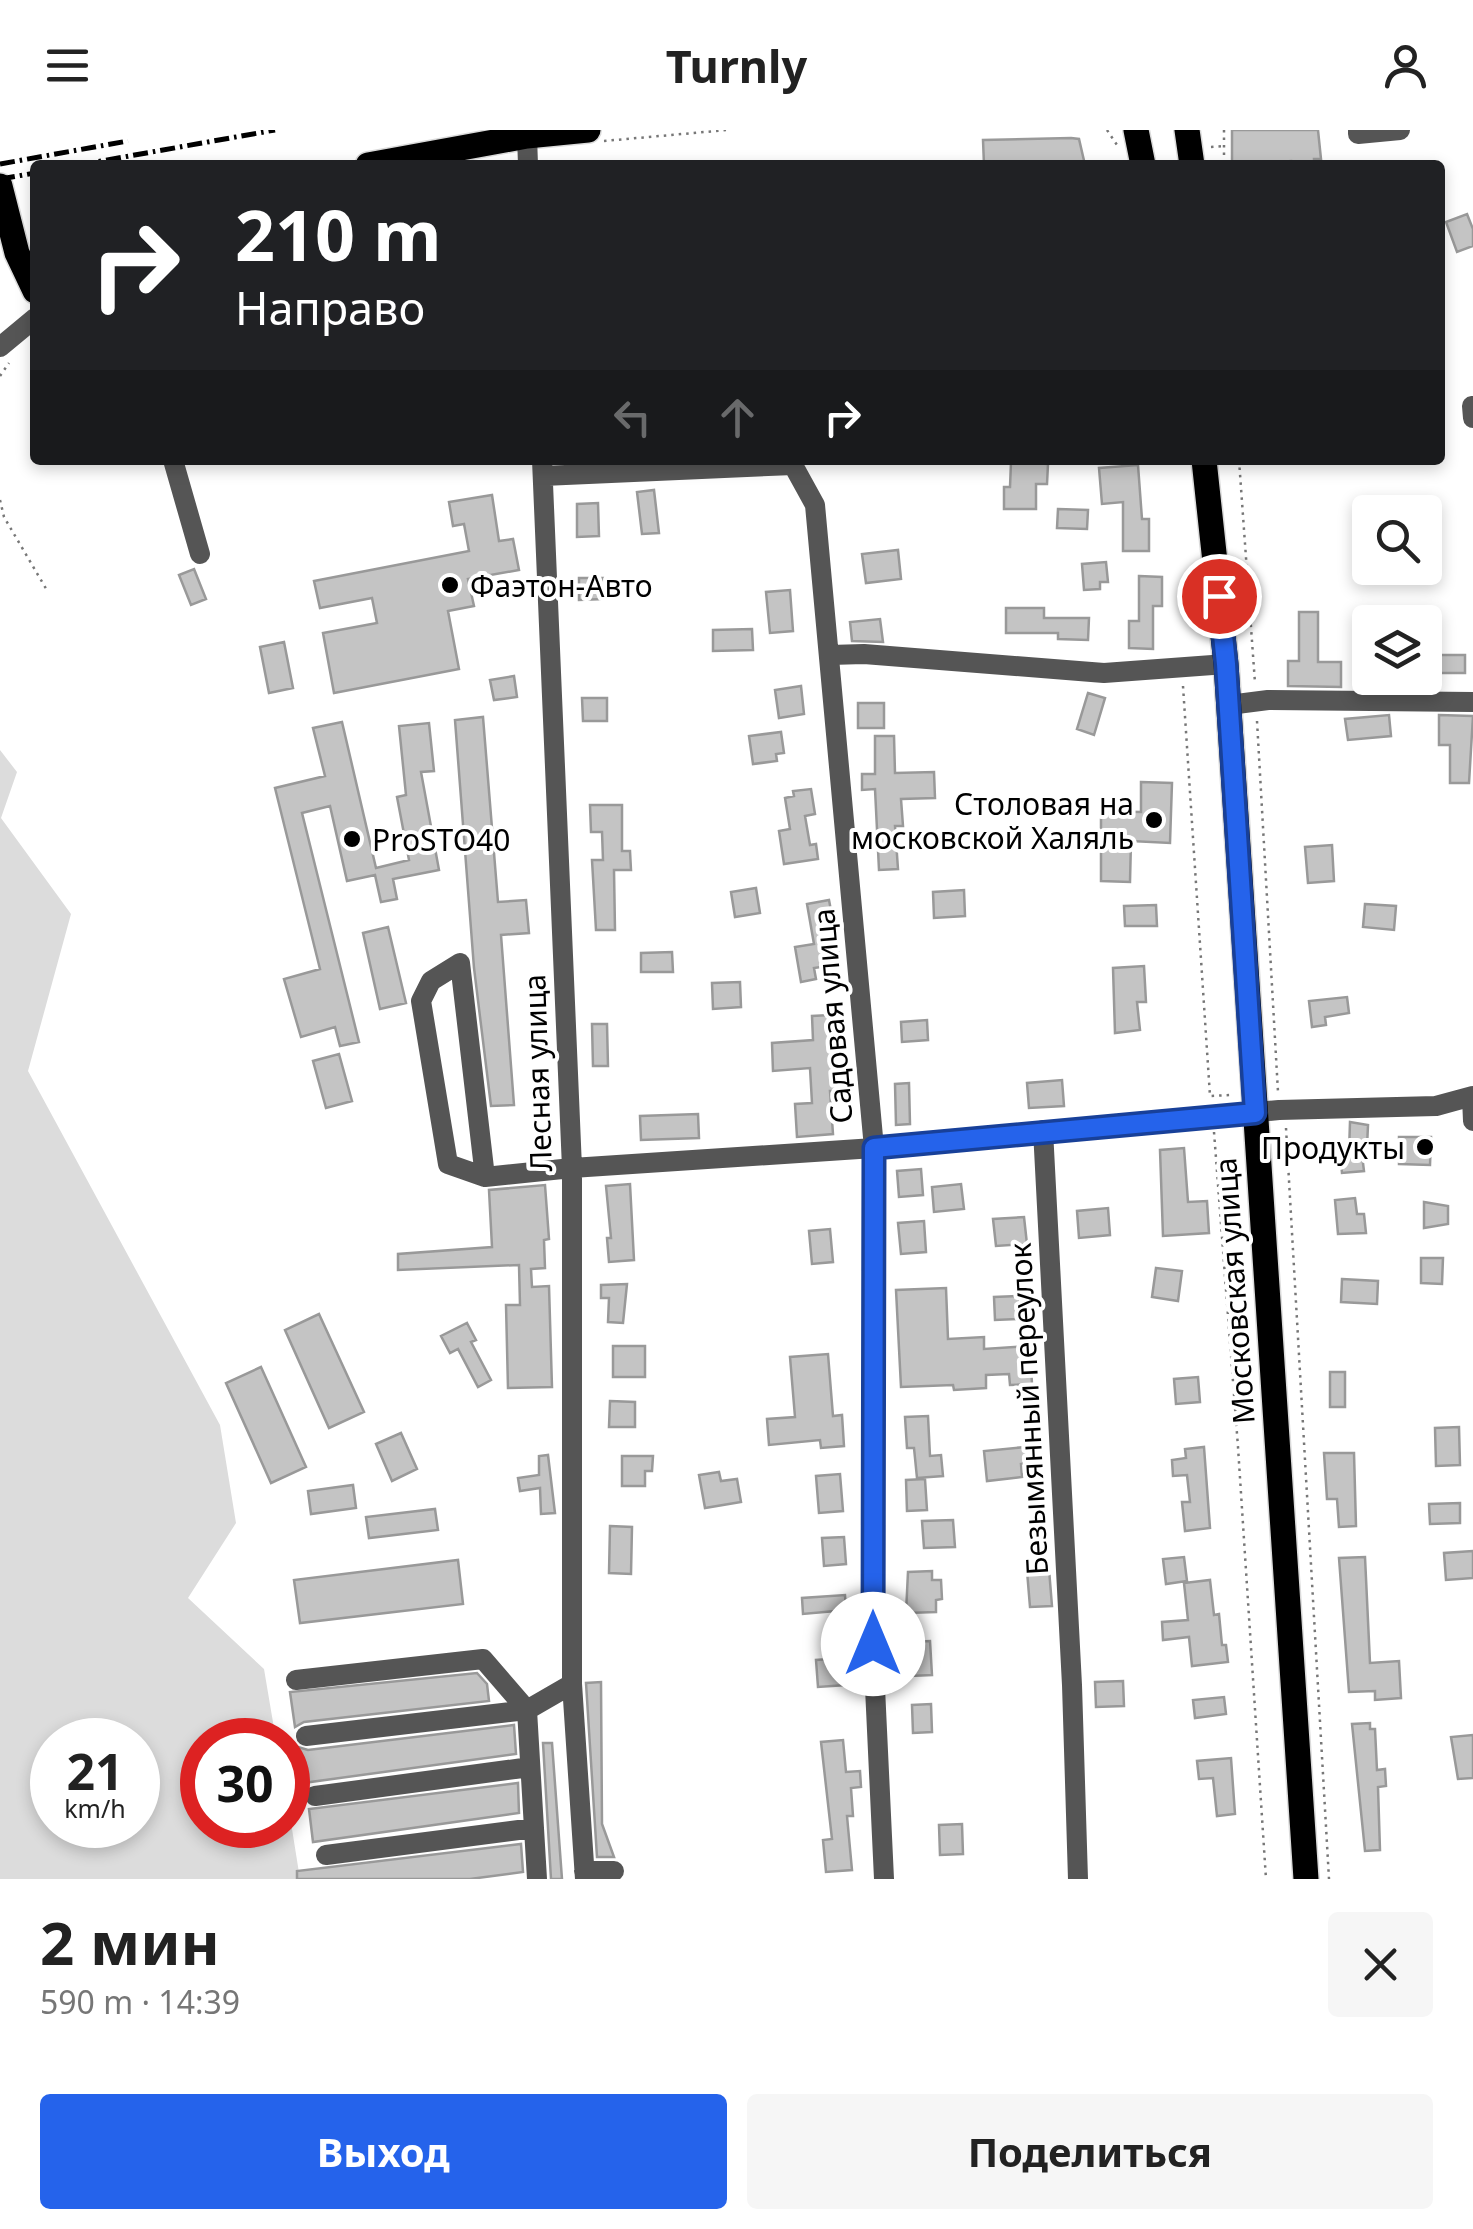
<!DOCTYPE html>
<html lang="ru">
<meta charset="utf-8">
<style>
:root{--surface:#fff;--page:#f6f6f6;--text:#222;--muted:#767676;--accent:#2563eb}
body{margin:0;font-family:"Noto Sans",sans-serif;background:var(--page);color:var(--text);height:100vh;display:flex;flex-direction:column;font-size:38px;white-space:nowrap}
*{box-sizing:border-box;margin:0}
p{font-size:32px;color:var(--muted)}
.icon{flex:none;width:55px;height:55px;fill:none;stroke:currentColor;stroke-width:2;stroke-linecap:round;stroke-linejoin:round}
.map{position:relative;height:1749px;overflow:hidden}
.details{display:flex;flex-direction:column;background:var(--surface);flex:1}
.details>*{flex:none}
.banner{position:absolute;left:30px;top:30px;width:1415px;height:305px;border-radius:10px;box-shadow:0 5px 15px #0003;background:#202124;color:#fff;overflow:hidden}
.tools{position:absolute;left:1352px;top:365px;display:grid;gap:20px}
.tools a{display:grid;place-items:center;width:90px;height:90px;border-radius:10px;background:var(--surface);box-shadow:0 5px 15px #0003;font-size:50px}
.speed{position:absolute;left:30px;top:1588px;display:flex;gap:20px;font-size:50px;font-weight:700;text-align:center}
.speed>*{display:grid;place-content:center;width:130px;height:130px;border-radius:50%;background:var(--surface);box-shadow:0 5px 15px #0003;line-height:1}
.speed small{font-size:25px;font-weight:400}
.speed .limit{border:15px solid #d22;background:#fff;color:#111}
.pin{position:absolute;display:grid;place-items:center;width:85px;height:85px;color:#fff;margin:-42px;border:5px solid #fff;border-radius:50%;box-shadow:0 2px 10px #0007}
.me{position:absolute;width:110px;margin:-55px;rotate:0deg;stroke-linejoin:round;filter:drop-shadow(0 0 8px #0008)}
.turn{display:flex;align-items:center;gap:35px;height:210px;padding:0 40px;font-size:45px}
.turn .icon{width:130px;height:130px;stroke-width:2.5}
.turn b{display:block;font-size:70px;line-height:85px}
.lanes{display:flex;align-items:center;height:95px;padding:0 40px;background:#0003;justify-content:center;gap:50px;direction:ltr}
.lanes .off{opacity:.35}
.round{display:grid;place-items:center;flex:none;width:105px;height:105px;border-radius:10px;background:var(--page)}
.headline{display:flex;align-items:center;justify-content:space-between;height:170px;padding:0 40px}
h1{font-size:60px;font-weight:700;line-height:75px}
.primary-button{display:flex;gap:20px;margin-top:auto;padding:20px 40px}
.primary-button a{flex:1;height:115px;border-radius:10px;background:var(--accent);color:#fff;font-size:40px;font-weight:700;line-height:115px;text-align:center}
.primary-button a+a{background:var(--page);color:var(--text)}
header{display:flex;justify-content:space-between;align-items:center;height:130px;padding:0 40px;background:var(--surface);font-size:45px;font-weight:700}
.map>svg:first-child{display:block}
.green{fill:#dcdcdc;fill-rule:evenodd}
.building{fill:#c4c4c4;stroke:#999;stroke-width:2.5}
.lines{fill:none;stroke-linecap:round;stroke-linejoin:round}
.major-casing{stroke:#dbdbdb;stroke-width:28}
.path{stroke:#777;stroke-width:2.5;stroke-dasharray:2.5 5;stroke-linecap:butt}
.minor{stroke:#555;stroke-width:20}
.major{stroke:#000;stroke-width:25}
.rail{stroke:#000;stroke-width:5;stroke-dasharray:15 5 2.5 5;stroke-linecap:butt}
.route-casing{stroke:#184099;stroke-width:25}
.route{stroke:#2563eb;stroke-width:18}
.poi-dot{fill:#000;stroke:#fff;stroke-width:4}
.labels{text-anchor:middle;dominant-baseline:central;stroke-width:8;stroke-linejoin:round;paint-order:stroke}
.poi-label{font-size:30px;fill:#000;stroke:#fff;text-anchor:start}
.street-label{font-size:30px;fill:#000;stroke:#fff}
</style>
<header><svg class="icon" aria-label="menu" viewBox="0 0 24 24"><path d="M4 6h16M4 12h16M4 18h16"/></svg>Turnly<svg class="icon" aria-label="person" viewBox="0 0 24 24"><circle cx="12" cy="8" r="4"/><path d="M4 21q1-7 8-7t8 7"/></svg></header>
<div class="map">
<svg width="1473" height="1749" viewBox="0 0 1473 1749">
<rect width="100%" height="100%" fill="#fff"/>
<path class="green" d="M 0,620 L 17,642 L 1,688 L 71,784 L 28,941 L 220,1295 L 236,1393 L 188,1468 L 264,1539 L 276,1610 L 202,1610 L 202,1695 L 288,1695 L 288,1674 L 300,1749 L 0,1749 ZM 52,1610 L 138,1610 L 138,1695 L 52,1695 Z"/>
<path class="building" d="M 1232,0 L 1318,0 L 1321,29 L 1314,29 L 1314,35 L 1291,35 L 1291,31 L 1232,35 Z
M 1071,8 L 1079,9 L 1085,35 L 984,35 L 983,10 Z
M 1467,84 L 1473,99 L 1473,116 L 1457,122 L 1446,92 Z
M 1011,332 L 1048,334 L 1047,354 L 1036,354 L 1036,379 L 1004,379 L 1004,357 L 1010,357 Z
M 1138,335 L 1142,389 L 1149,389 L 1149,421 L 1123,421 L 1123,372 L 1102,374 L 1099,338 Z
M 654,360 L 659,403 L 642,404 L 637,362 Z
M 492,365 L 499,411 L 513,409 L 519,440 L 468,449 L 474,476 L 448,481 L 459,539 L 334,563 L 323,503 L 377,493 L 372,468 L 320,478 L 314,451 L 469,421 L 464,394 L 453,396 L 449,372 Z
M 598,373 L 599,406 L 577,407 L 577,374 Z
M 1058,379 L 1088,380 L 1087,399 L 1057,398 Z
M 898,420 L 901,449 L 866,453 L 862,424 Z
M 1106,432 L 1108,452 L 1100,452 L 1100,459 L 1084,460 L 1082,434 Z
M 194,439 L 206,469 L 191,475 L 179,445 Z
M 1139,446 L 1162,447 L 1162,476 L 1153,476 L 1153,519 L 1129,518 L 1129,491 L 1139,491 Z
M 579,448 L 603,448 L 604,469 L 579,470 Z
M 790,460 L 793,501 L 770,503 L 766,462 Z
M 1006,478 L 1044,478 L 1044,488 L 1089,488 L 1088,510 L 1058,509 L 1058,503 L 1006,503 Z
M 1299,482 L 1318,482 L 1318,532 L 1341,532 L 1341,557 L 1288,556 L 1288,531 L 1299,531 Z
M 880,489 L 883,512 L 852,511 L 850,492 Z
M 752,499 L 753,520 L 713,521 L 713,500 Z
M 284,512 L 293,558 L 269,563 L 260,517 Z
M 1436,525 L 1465,525 L 1465,543 L 1436,543 Z
M 514,546 L 517,567 L 494,570 L 490,550 Z
M 801,556 L 804,584 L 779,588 L 775,560 Z
M 1088,563 L 1105,568 L 1094,605 L 1077,599 Z
M 582,568 L 607,568 L 607,591 L 583,591 Z
M 858,573 L 884,573 L 884,598 L 858,598 Z
M 1389,585 L 1391,606 L 1348,610 L 1345,589 Z
M 1439,585 L 1473,586 L 1469,653 L 1450,653 L 1450,615 L 1439,615 Z
M 483,587 L 498,772 L 526,770 L 529,803 L 501,805 L 514,975 L 491,976 L 474,838 L 455,590 Z
M 342,592 L 376,738 L 409,730 L 397,667 L 406,665 L 399,596 L 429,593 L 434,641 L 421,642 L 439,740 L 393,749 L 397,769 L 381,772 L 375,745 L 347,751 L 330,676 L 302,683 L 359,912 L 340,916 L 335,897 L 301,907 L 284,849 L 320,839 L 275,658 L 325,646 L 313,598 Z
M 781,602 L 784,623 L 776,624 L 777,631 L 753,634 L 749,606 Z
M 875,606 L 894,606 L 895,643 L 934,642 L 935,668 L 901,669 L 903,696 L 895,696 L 898,739 L 879,740 L 875,659 L 862,660 L 862,644 L 875,644 Z
M 1141,652 L 1172,653 L 1170,713 L 1131,711 L 1130,752 L 1101,751 L 1101,681 L 1141,682 Z
M 811,659 L 815,684 L 805,686 L 810,715 L 816,714 L 818,729 L 784,734 L 779,701 L 790,699 L 785,668 L 794,666 L 793,661 Z
M 590,675 L 622,675 L 622,721 L 630,721 L 631,740 L 614,740 L 615,800 L 596,800 L 592,730 L 603,730 L 602,702 L 591,702 Z
M 1332,715 L 1334,751 L 1308,753 L 1305,717 Z
M 756,758 L 760,783 L 735,787 L 731,762 Z
M 964,760 L 965,786 L 934,788 L 933,762 Z
M 829,770 L 841,834 L 814,838 L 816,849 L 801,852 L 795,817 L 814,814 L 807,774 Z
M 1365,774 L 1396,776 L 1394,800 L 1363,797 Z
M 1156,775 L 1157,796 L 1125,796 L 1124,776 Z
M 388,797 L 406,873 L 380,879 L 363,803 Z
M 672,822 L 673,842 L 641,842 L 641,823 Z
M 1144,836 L 1146,872 L 1137,872 L 1140,900 L 1115,903 L 1113,838 Z
M 740,852 L 741,877 L 713,879 L 712,853 Z
M 1347,867 L 1349,883 L 1325,887 L 1326,895 L 1312,897 L 1309,871 Z
M 830,885 L 838,961 L 830,961 L 833,1004 L 797,1007 L 795,974 L 812,973 L 810,938 L 773,941 L 772,913 L 813,910 L 812,886 Z
M 927,890 L 928,910 L 902,912 L 901,892 Z
M 592,894 L 607,894 L 608,936 L 593,936 Z
M 339,924 L 352,971 L 326,978 L 313,931 Z
M 1062,950 L 1064,976 L 1029,978 L 1027,953 Z
M 909,953 L 910,994 L 896,995 L 895,954 Z
M 698,984 L 699,1008 L 641,1010 L 640,986 Z
M 1350,992 L 1368,995 L 1367,1017 L 1361,1017 L 1364,1041 L 1342,1043 L 1340,1022 L 1349,1022 Z
M 1399,1007 L 1431,1007 L 1430,1035 L 1399,1034 Z
M 1184,1018 L 1188,1072 L 1207,1071 L 1209,1103 L 1163,1106 L 1160,1020 Z
M 921,1039 L 923,1065 L 899,1067 L 897,1041 Z
M 630,1054 L 634,1130 L 609,1132 L 607,1108 L 611,1108 L 606,1056 Z
M 961,1054 L 964,1079 L 934,1082 L 932,1057 Z
M 545,1055 L 549,1109 L 544,1110 L 545,1138 L 531,1139 L 532,1157 L 549,1156 L 552,1257 L 508,1258 L 506,1175 L 520,1175 L 519,1135 L 398,1140 L 398,1124 L 492,1117 L 489,1060 Z
M 1355,1068 L 1357,1084 L 1364,1084 L 1366,1103 L 1338,1104 L 1335,1070 Z
M 1424,1072 L 1448,1076 L 1448,1094 L 1424,1098 Z
M 1108,1078 L 1110,1105 L 1079,1108 L 1077,1081 Z
M 1024,1087 L 1027,1114 L 996,1116 L 993,1089 Z
M 924,1091 L 926,1122 L 901,1124 L 898,1093 Z
M 830,1099 L 833,1132 L 812,1134 L 809,1101 Z
M 1421,1128 L 1443,1128 L 1442,1154 L 1421,1153 Z
M 1156,1138 L 1182,1141 L 1178,1171 L 1152,1167 Z
M 1342,1149 L 1378,1151 L 1377,1174 L 1341,1172 Z
M 627,1154 L 623,1193 L 608,1192 L 609,1168 L 601,1168 L 601,1155 Z
M 946,1158 L 948,1209 L 984,1207 L 984,1219 L 1030,1216 L 1032,1254 L 1010,1255 L 1009,1244 L 986,1245 L 986,1258 L 954,1260 L 953,1255 L 901,1257 L 896,1160 Z
M 1019,1166 L 1020,1189 L 995,1190 L 994,1167 Z
M 319,1184 L 364,1282 L 329,1298 L 285,1200 Z
M 467,1193 L 476,1210 L 471,1212 L 491,1250 L 478,1257 L 458,1219 L 450,1223 L 441,1206 Z
M 613,1216 L 645,1216 L 645,1247 L 613,1247 Z
M 828,1224 L 833,1286 L 842,1285 L 844,1316 L 821,1318 L 820,1310 L 769,1315 L 767,1289 L 795,1287 L 790,1227 Z
M 261,1237 L 306,1337 L 271,1353 L 226,1253 Z
M 1330,1242 L 1345,1242 L 1345,1277 L 1330,1277 Z
M 1198,1247 L 1200,1272 L 1176,1274 L 1174,1249 Z
M 610,1271 L 635,1272 L 635,1297 L 609,1297 Z
M 928,1286 L 930,1326 L 941,1325 L 943,1346 L 917,1348 L 914,1318 L 907,1318 L 905,1287 Z
M 1459,1297 L 1460,1335 L 1436,1336 L 1435,1298 Z
M 401,1303 L 417,1339 L 392,1351 L 376,1314 Z
M 1025,1317 L 1027,1333 L 1021,1334 L 1022,1347 L 987,1351 L 984,1321 Z
M 1204,1317 L 1210,1398 L 1185,1401 L 1182,1372 L 1190,1372 L 1187,1345 L 1173,1346 L 1172,1330 L 1186,1328 L 1185,1319 Z
M 1324,1323 L 1354,1323 L 1356,1396 L 1339,1397 L 1337,1369 L 1327,1369 Z
M 548,1325 L 555,1383 L 541,1384 L 540,1358 L 520,1361 L 518,1348 L 539,1345 L 539,1326 Z
M 622,1326 L 653,1326 L 652,1341 L 645,1341 L 645,1356 L 622,1356 Z
M 719,1342 L 721,1351 L 737,1349 L 741,1372 L 705,1378 L 699,1345 Z
M 840,1344 L 843,1381 L 819,1383 L 816,1346 Z
M 925,1349 L 927,1380 L 907,1381 L 906,1350 Z
M 353,1355 L 356,1378 L 311,1384 L 308,1361 Z
M 1460,1373 L 1460,1393 L 1430,1394 L 1429,1374 Z
M 435,1379 L 438,1400 L 369,1408 L 366,1387 Z
M 953,1390 L 955,1417 L 924,1418 L 922,1391 Z
M 610,1396 L 632,1397 L 631,1444 L 609,1443 Z
M 844,1407 L 846,1434 L 824,1436 L 822,1408 Z
M 1473,1421 L 1473,1448 L 1446,1450 L 1444,1423 Z
M 1184,1427 L 1187,1451 L 1166,1454 L 1163,1429 Z
M 1365,1427 L 1370,1533 L 1399,1531 L 1401,1568 L 1375,1570 L 1375,1561 L 1349,1562 L 1339,1428 Z
M 458,1430 L 463,1474 L 300,1493 L 294,1450 Z
M 1049,1439 L 1052,1476 L 1030,1477 L 1027,1441 Z
M 932,1441 L 932,1450 L 941,1450 L 942,1469 L 936,1470 L 936,1482 L 906,1483 L 908,1442 Z
M 1210,1450 L 1214,1485 L 1219,1484 L 1222,1515 L 1226,1515 L 1228,1532 L 1192,1536 L 1189,1507 L 1163,1510 L 1162,1492 L 1188,1490 L 1184,1453 Z
M 845,1465 L 846,1480 L 803,1484 L 802,1468 Z
M 930,1511 L 932,1545 L 910,1546 L 909,1512 Z
M 844,1528 L 846,1555 L 818,1557 L 816,1530 Z
M 477,1543 L 487,1554 L 489,1571 L 304,1592 L 295,1597 L 290,1562 Z
M 1123,1551 L 1124,1576 L 1096,1577 L 1095,1552 Z
M 601,1552 L 602,1694 L 614,1727 L 597,1727 L 586,1553 Z
M 1224,1567 L 1226,1584 L 1195,1588 L 1193,1570 Z
M 931,1574 L 932,1602 L 913,1603 L 912,1575 Z
M 1370,1593 L 1370,1599 L 1375,1599 L 1377,1640 L 1385,1639 L 1386,1656 L 1378,1657 L 1380,1720 L 1365,1721 L 1352,1594 Z
M 514,1595 L 516,1624 L 303,1653 L 298,1617 L 308,1620 Z
M 1473,1605 L 1473,1648 L 1458,1649 L 1451,1607 Z
M 843,1610 L 846,1642 L 860,1641 L 861,1657 L 851,1658 L 853,1686 L 847,1686 L 852,1740 L 826,1742 L 823,1710 L 832,1709 L 821,1612 Z
M 543,1613 L 552,1613 L 562,1749 L 551,1749 Z
M 1231,1628 L 1235,1684 L 1217,1686 L 1213,1648 L 1199,1649 L 1197,1631 Z
M 518,1653 L 519,1683 L 313,1712 L 309,1679 Z
M 962,1694 L 963,1724 L 940,1725 L 939,1695 Z
M 521,1714 L 523,1742 L 470,1749 L 297,1749 L 297,1741 Z"/>
<g class="lines">
<defs>
<path id="major" d="M 1136,0 L 1143,35
M 1187,0 L 1192,35
M 368,35 L 527,6 L 588,0
M 0,56 L 17,123 L 35,161
M 1204,330 L 1226,534 L 1306,1749"/>
</defs>
<use href="#major" class="major-casing"/>
<path class="path" d="M 1107,0 L 1117,15
M 1224,0 L 1224,35
M 604,11 L 727,0
M 1211,17 L 1224,16
M 0,246 L 9,233
M 1239,330 L 1255,553
M 0,370 L 4,387 L 48,462
M 1183,556 L 1210,966 L 1231,965
M 1257,591 L 1278,962
M 1286,998 L 1329,1749
M 1214,1002 L 1238,1317 L 1266,1749"/>
<path class="minor" d="M 1358,0 L 1358,4 L 1400,0
M 527,6 L 528,35
M 0,217 L 35,188
M 1472,276 L 1473,288
M 173,330 L 200,424
M 542,330 L 572,1038 L 572,1554 L 585,1749
M 543,346 L 793,335 L 815,375 L 874,1018 L 873,1515 L 884,1749
M 830,525 L 864,524 L 1104,543 L 1226,534
M 1229,575 L 1268,570 L 1473,572
M 1472,967 L 1473,991
M 1043,1000 L 1072,1555 L 1078,1749
M 485,1047 L 448,1034 L 421,871 L 431,851 L 460,833 L 485,1047 L 572,1038 L 874,1018 L 1279,980 L 1436,976 L 1473,966
M 296,1550 L 483,1529 L 527,1580 L 306,1606
M 315,1666 L 530,1637
M 326,1725 L 534,1698
M 584,1741 L 614,1741
M 537,1749 L 527,1580 L 572,1554"/>
<use href="#major" class="major"/>
<path class="rail" d="M 0,34 L 128,11
M 79,35 L 275,0
M 0,49 L 35,43"/>
</g>
<g class="lines">
<defs>
<path id="route" d="M 873,1514 L 874,1018 L 1255,983 L 1226,534 L 1219,466"/>
</defs>
<use href="#route" class="route-casing"/>
<use href="#route" class="route"/>
</g>
<g class="poi-dot">
<circle cx="450" cy="455" r="10"/>
<circle cx="1154" cy="690" r="10"/>
<circle cx="352" cy="709" r="10"/>
<circle cx="1425" cy="1017" r="10"/>
</g>
<g class="labels">
<g class="poi-label">
<text x="470" y="455">Фаэтон-Авто</text>
<text x="1134" y="673" text-anchor="end">Столовая на<tspan x="1134" dy="34">московской Халяль</tspan></text>
<text x="372" y="709">ProSTO40</text>
<text x="1405" y="1017" text-anchor="end">Продукты</text>
</g>
<g class="street-label">
<text transform="translate(832 886) rotate(-95)">Садовая улица</text>
<text transform="translate(537 943) rotate(-92)">Лесная улица</text>
<text transform="translate(1234 1161) rotate(-94)">Московская улица</text>
<text transform="translate(1028 1279) rotate(-93)">Безымянный переулок</text>
</g>
</g>
</svg>
<div class="tools">
<a><svg class="icon" aria-label="search" viewBox="0 0 24 24"><circle cx="10" cy="10" r="6"/><path d="M15 15l6 6"/></svg></a>
<a><svg class="icon" aria-label="layers" viewBox="0 0 24 24"><path d="M12 4l9 5-9 5-9-5zM3 14l9 5 9-5"/></svg></a>
</div>
<div class="speed"><div>21<small>km/h</small></div><div class="limit">30</div></div>
<div class="pin" style="left:1219px;top:466px;background:#d93025"><svg class="icon" aria-label="arrive" viewBox="0 0 24 24"><path d="M6 21V4h12l-3 4 3 4H6"/></svg></div>
<svg class="me" style="left:873px;top:1514px" viewBox="-20 -20 40 40"><circle r="19" fill="#fff"/><path d="M0-13L10 11 0 6-10 11z" fill="#2563eb"/></svg>
<div class="banner">
<div class="turn"><svg class="icon" aria-label="right" viewBox="0 0 24 24"><path d="M7 20v-9h11M14 6l5 5-5 5"/></svg><div><b>210 m</b>Направо</div></div>
<div class="lanes"><svg class="icon off" aria-label="left" viewBox="0 0 24 24"><path d="M17 20v-9H6M10 6l-5 5 5 5"/></svg><svg class="icon off" aria-label="ahead" viewBox="0 0 24 24"><path d="M12 20V5M6 11l6-6 6 6"/></svg><svg class="icon" aria-label="right" viewBox="0 0 24 24"><path d="M7 20v-9h11M14 6l5 5-5 5"/></svg></div>
</div>
</div>
<section class="details">
<div class="headline"><div><h1>2 мин</h1><p>590 m · 14:39</p></div><a class="round"><svg class="icon" aria-label="close" viewBox="0 0 24 24"><path d="M6 6l12 12M18 6L6 18"/></svg></a></div>
<div class="primary-button"><a>Выход</a><a>Поделиться</a></div>
</section>
